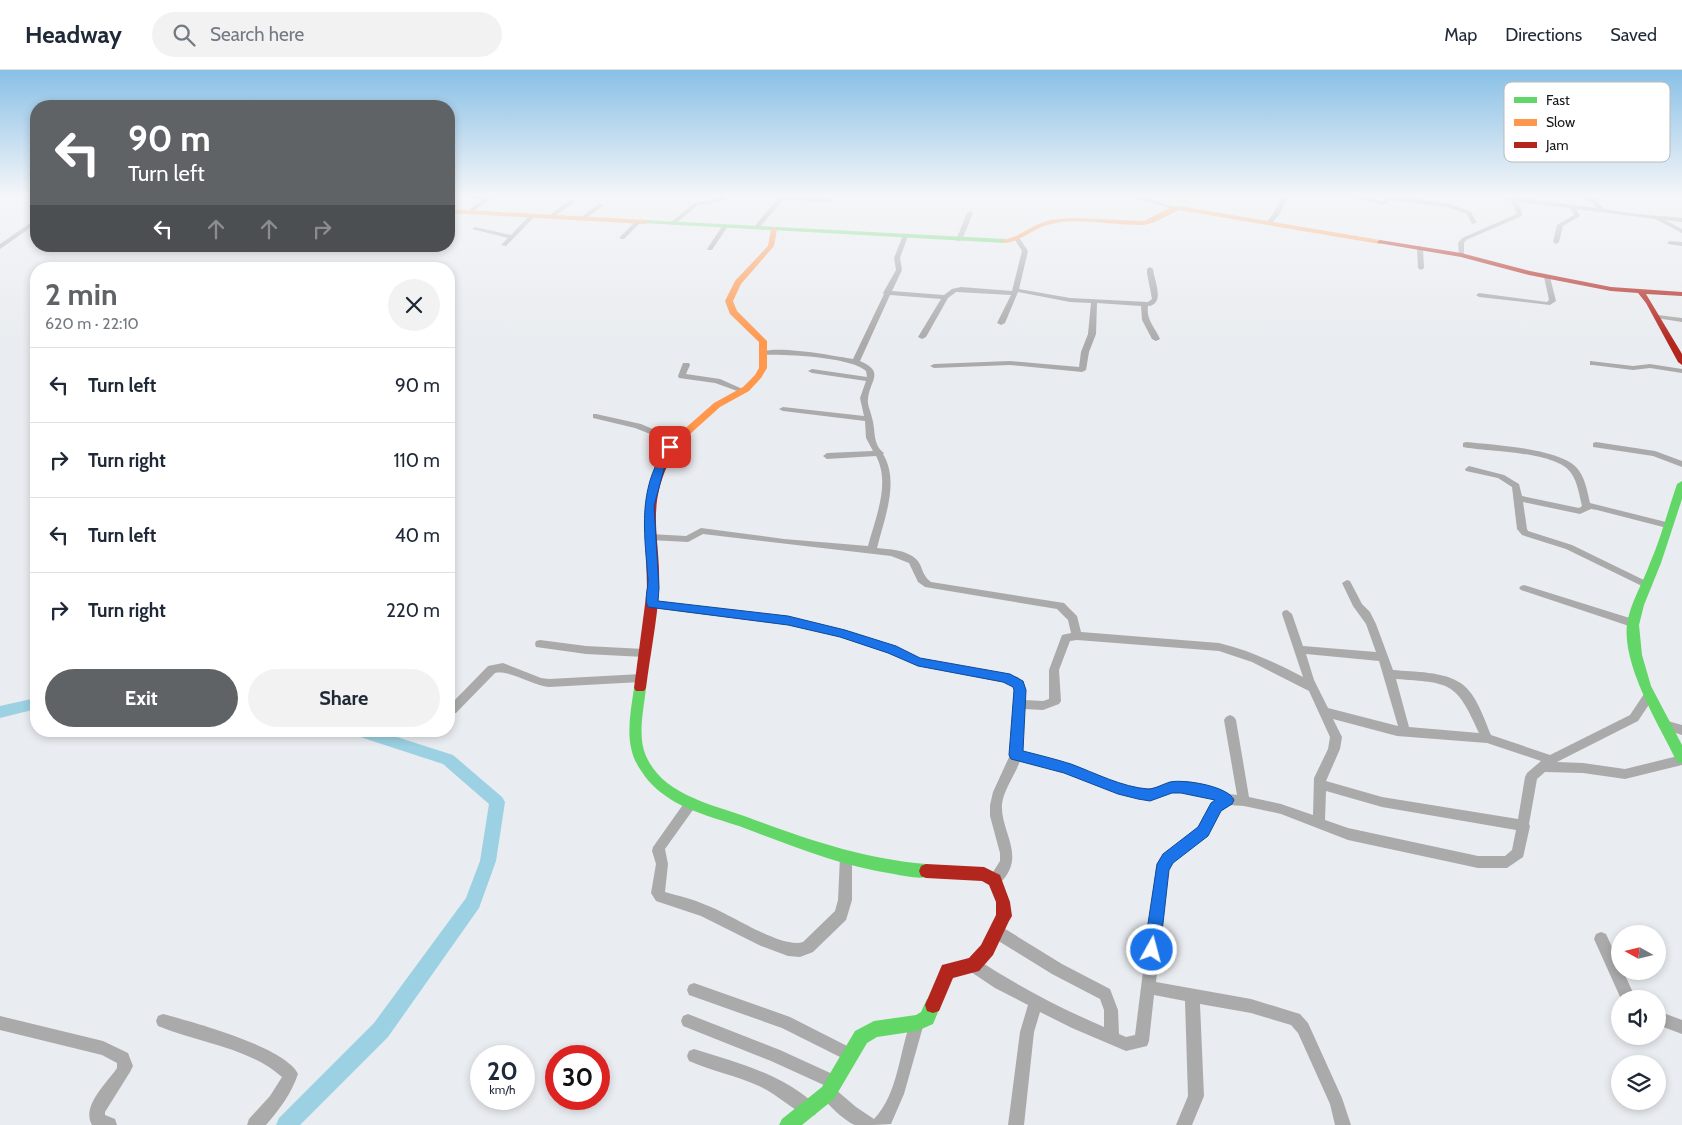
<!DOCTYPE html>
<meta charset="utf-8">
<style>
:root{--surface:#fff;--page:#f2f2f3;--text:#1f2937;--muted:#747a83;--line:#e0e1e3;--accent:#606366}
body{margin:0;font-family:Cabin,sans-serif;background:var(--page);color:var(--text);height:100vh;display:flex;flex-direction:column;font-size:19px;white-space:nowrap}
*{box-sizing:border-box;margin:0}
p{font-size:16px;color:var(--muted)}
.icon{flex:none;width:28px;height:28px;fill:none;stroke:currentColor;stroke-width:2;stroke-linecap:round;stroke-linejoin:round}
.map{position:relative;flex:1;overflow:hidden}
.side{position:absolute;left:30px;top:192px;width:425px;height:475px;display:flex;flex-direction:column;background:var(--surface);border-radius:20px;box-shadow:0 2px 8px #0003}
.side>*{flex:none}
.top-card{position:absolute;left:30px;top:30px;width:425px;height:152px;border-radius:20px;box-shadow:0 2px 8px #0003;background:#606366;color:#fff;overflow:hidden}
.needle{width:32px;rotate:278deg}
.tools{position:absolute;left:1611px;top:855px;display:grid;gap:10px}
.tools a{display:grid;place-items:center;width:55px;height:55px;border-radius:50%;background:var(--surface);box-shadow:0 2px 8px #0003;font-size:25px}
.speed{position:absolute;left:470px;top:975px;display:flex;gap:10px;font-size:25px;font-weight:700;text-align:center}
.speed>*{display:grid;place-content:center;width:65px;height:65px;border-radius:50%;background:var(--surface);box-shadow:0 2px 8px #0003;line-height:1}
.speed small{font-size:12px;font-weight:400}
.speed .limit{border:8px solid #d22;background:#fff;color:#111}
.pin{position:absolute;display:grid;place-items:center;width:42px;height:42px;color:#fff;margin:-21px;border-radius:10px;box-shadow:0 2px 8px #0006}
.me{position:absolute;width:55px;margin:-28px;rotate:7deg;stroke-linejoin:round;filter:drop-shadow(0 0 4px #0008)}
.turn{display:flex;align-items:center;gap:18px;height:105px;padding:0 15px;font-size:22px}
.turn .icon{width:65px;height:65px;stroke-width:2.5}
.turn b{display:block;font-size:35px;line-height:42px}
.lanes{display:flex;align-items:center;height:48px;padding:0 15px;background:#0003;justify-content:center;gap:25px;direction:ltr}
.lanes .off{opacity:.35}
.round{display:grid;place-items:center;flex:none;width:52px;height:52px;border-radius:26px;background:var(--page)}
.summary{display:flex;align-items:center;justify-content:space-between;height:85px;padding:0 15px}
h1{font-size:30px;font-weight:700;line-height:38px;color:var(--accent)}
.cta{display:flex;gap:10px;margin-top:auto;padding:10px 15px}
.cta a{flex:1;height:58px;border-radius:30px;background:var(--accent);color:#fff;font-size:20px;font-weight:700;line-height:58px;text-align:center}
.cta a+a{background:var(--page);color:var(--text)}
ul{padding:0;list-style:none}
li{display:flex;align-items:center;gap:15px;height:75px;padding:0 15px;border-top:1px solid var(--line)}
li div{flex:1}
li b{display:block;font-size:19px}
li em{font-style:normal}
header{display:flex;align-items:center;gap:30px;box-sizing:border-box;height:70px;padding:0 25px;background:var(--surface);border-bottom:1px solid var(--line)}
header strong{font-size:24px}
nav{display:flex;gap:28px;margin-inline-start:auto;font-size:18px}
.search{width:350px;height:45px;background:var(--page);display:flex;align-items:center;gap:12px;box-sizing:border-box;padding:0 18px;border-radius:28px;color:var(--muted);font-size:19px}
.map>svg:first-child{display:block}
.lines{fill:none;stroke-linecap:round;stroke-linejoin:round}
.canal{fill:#9bd1e2;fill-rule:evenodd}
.street{fill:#aaaaab;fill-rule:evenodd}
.fast{fill:#63d668;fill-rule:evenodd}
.slow{fill:#ff974d;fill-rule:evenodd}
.jam{fill:#b3261e;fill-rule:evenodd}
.route{fill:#1a73e8;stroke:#114b97}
.key{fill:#fff;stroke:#b9babb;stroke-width:1}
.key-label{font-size:14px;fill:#17191c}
</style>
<header>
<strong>Headway</strong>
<div class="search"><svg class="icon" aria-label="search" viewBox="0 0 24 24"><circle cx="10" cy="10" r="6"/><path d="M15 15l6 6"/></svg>Search here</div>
<nav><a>Map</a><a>Directions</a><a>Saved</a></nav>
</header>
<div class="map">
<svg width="1682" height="1055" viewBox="0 0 1682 1055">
<rect width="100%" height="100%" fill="#e9ecf0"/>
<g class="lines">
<path class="canal" d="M 36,628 L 36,639 L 0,648 L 0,636 Z
M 352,661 L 378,661 L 453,685 L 502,727 L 505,732 L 496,791 L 479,838 L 388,967 L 300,1055 L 276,1055 L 279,1048 L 374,953 L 466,828 L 480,791 L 489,734 L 443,694 L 354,665 Z"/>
<path class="street" d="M 467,126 L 486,127 L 488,126 L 494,126 L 470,144 L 467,142 L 468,141 L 482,130 L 467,127 Z
M 721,126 L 727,126 L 720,132 L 698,135 L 674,155 L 669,154 L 694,133 L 716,130 Z
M 780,126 L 829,129 L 832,131 L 829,133 L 784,129 L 758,159 L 754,159 L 754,157 Z
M 1130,126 L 1138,126 L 1178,138 L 1173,139 Z
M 1283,126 L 1288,126 L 1279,145 L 1270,155 L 1266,155 L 1265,154 L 1273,144 Z
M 1350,126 L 1358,126 L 1382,131 L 1387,128 L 1396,127 L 1447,133 L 1471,142 L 1477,153 L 1472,154 L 1467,144 L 1446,137 L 1396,131 L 1390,131 L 1383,135 Z
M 1508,126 L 1513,126 L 1515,128 L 1597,138 L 1585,126 L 1591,126 C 1597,129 1600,137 1606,139 C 1611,141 1660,147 1663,146 L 1682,148 L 1682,152 L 1665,150 L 1682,159 L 1682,163 L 1655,149 L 1576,139 L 1580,146 L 1563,156 L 1559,172 L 1556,174 L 1553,172 L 1557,155 L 1574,145 L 1570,138 L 1517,132 L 1522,140 L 1522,146 L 1466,170 L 1464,173 L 1464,185 L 1459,186 L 1458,173 L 1462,168 L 1517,144 Z
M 570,130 L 575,131 L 554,147 L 550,147 L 550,145 Z
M 599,134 L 604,135 L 585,149 L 581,149 L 581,147 Z
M 970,141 L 973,143 L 962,170 L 957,171 L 956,170 L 967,143 Z
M 531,144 L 536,145 L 506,176 L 501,175 L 508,168 L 472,159 L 475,157 L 511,165 Z
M 36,149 L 36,154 L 0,179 L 0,174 Z
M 636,151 L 641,152 L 624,169 L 620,169 L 620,167 Z
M 723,155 L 728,156 L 712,180 L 708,180 L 707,179 Z
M 903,165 L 908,166 L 900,188 L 902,200 L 892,221 L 944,225 L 952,219 L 961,217 L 1012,221 L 1022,181 L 1015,170 L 1018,168 L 1020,169 L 1028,181 L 1019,219 L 1070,228 L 1148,232 L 1152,229 L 1147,203 L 1147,199 L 1150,197 L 1153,199 C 1154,210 1166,234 1148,236 C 1146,250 1155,257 1160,269 L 1156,271 L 1152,269 L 1142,250 L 1141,236 L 1097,233 L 1096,264 L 1089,282 L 1086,300 L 1082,302 L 1010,295 L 934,298 L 930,296 L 934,294 L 1010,291 L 1079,297 L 1081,282 L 1088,264 L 1091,233 L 1070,232 L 1018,222 L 1005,253 L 1001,255 L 997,253 L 1011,225 L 956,222 L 948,228 L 926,267 L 922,269 L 918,267 L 941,229 L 890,225 L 860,291 C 886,302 869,311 868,329 C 867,335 871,342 872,348 C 876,360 872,374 884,383 L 883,384 C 900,412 884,449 877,478 C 889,479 907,480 916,489 C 923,495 921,505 931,512 L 1064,533 L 1077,546 L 1081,562 L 1219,573 C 1249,580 1276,593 1303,607 L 1282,544 L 1283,541 L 1287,540 L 1292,544 L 1303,576 L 1376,582 L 1366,554 L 1353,536 L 1342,513 L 1347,510 L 1350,511 L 1362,534 L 1370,542 L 1376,554 L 1393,600 C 1414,602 1444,601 1462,614 C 1477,625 1484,649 1491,665 L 1550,685 L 1630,645 L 1644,624 L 1648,623 L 1652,624 L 1654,627 L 1638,651 L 1557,692 L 1583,693 L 1625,699 L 1682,685 L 1682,695 L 1625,709 L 1583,703 L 1545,702 L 1537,709 L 1529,754 L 1530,756 L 1524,783 L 1523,787 L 1507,798 L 1478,798 L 1348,770 L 1281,744 L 1244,736 L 1229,735 L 1220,741 L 1207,765 L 1173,792 L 1168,799 L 1156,912 L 1251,929 L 1300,944 L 1308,953 L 1342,1028 L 1351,1055 L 1335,1055 L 1330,1034 L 1298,963 L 1291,955 L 1251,943 L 1200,934 L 1204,1026 L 1192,1055 L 1176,1055 L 1188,1026 L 1185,931 L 1154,925 L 1149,971 L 1147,976 L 1126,981 L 1072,958 L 1040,942 L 1034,962 L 1024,1055 L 1008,1055 L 1020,962 L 1028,935 L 995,918 L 968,900 L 966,895 L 968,890 L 973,888 L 978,890 C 1018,916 1060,938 1104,957 L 1104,940 L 1100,929 L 1052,904 L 992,867 L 990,862 L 992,857 L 997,855 L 1002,857 L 1062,894 L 1110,919 L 1118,940 L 1119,964 L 1126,967 L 1135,965 L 1156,798 C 1166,774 1184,774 1199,757 C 1206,749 1207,736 1216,730 L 1201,725 L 1186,722 L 1172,722 L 1150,729 L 1131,726 L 1055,700 L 1020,691 C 1015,705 1004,719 1002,734 C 1000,759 1023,782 1006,806 C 1003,810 1000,814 995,816 L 990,814 L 988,810 L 1000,791 L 1000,783 L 990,746 L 990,735 L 993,722 L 1010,685 L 1014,616 L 1011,614 L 918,596 L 888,583 L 840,567 L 788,555 L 652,538 L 647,534 L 652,530 L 788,547 L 845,560 L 896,577 L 920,588 L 1018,607 L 1024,614 L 1025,630 L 1043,631 L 1049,629 L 1049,600 L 1062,565 L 1071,563 L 1068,550 L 1057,539 L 925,517 L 918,512 L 909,493 L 891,486 L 703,464 L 688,472 L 650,470 L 645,467 L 650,464 L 686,466 L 701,458 L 784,469 L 868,476 C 875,449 891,413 876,386 L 827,389 L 823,386 L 827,383 L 873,381 L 866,368 L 865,351 L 783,341 L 779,339 L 783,337 L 864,346 L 860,328 L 866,311 L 812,303 L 808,301 L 812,299 L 867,307 L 866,301 C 851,287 784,284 763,285 L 759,283 C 773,274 835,286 853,289 L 884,224 L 883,223 L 896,200 L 894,188 ZM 1077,570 L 1219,581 L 1252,592 L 1309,621 L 1330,667 L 1328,679 L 1314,708 L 1313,745 L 1281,734 L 1249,727 L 1236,650 L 1234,647 L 1230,645 L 1226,647 L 1224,650 L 1237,725 C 1222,724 1208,715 1193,712 C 1171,708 1159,721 1140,718 C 1116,714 1093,704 1070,695 C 1055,689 1038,685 1022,682 L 1024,639 L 1043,640 L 1059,634 L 1061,631 L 1059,600 L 1070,571 ZM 1306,584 L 1379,591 L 1398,656 L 1328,638 L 1314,610 ZM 1396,609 C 1450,613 1456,611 1479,663 L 1409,657 ZM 1333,649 L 1397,666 L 1487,673 L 1541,691 L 1527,703 L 1525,707 L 1518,749 L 1382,727 L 1326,711 L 1340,679 L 1342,667 ZM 1326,721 L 1382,737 L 1516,760 L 1512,780 L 1505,786 L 1478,786 L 1348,758 L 1325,750 Z
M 1670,171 L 1682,172 L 1682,176 L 1668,174 L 1667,173 Z
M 1420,176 L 1423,178 L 1424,198 L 1421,200 L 1418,198 L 1417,178 Z
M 1547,205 L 1550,207 L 1556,231 L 1550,235 L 1479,227 L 1476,225 L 1479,223 L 1547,232 L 1549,230 L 1544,207 Z
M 1658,245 L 1682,248 L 1682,252 L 1656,248 L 1656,246 Z
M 1590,291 L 1633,296 L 1650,294 L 1682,299 L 1682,303 L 1650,298 L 1633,300 L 1593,295 L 1590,295 Z
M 683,293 L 689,293 L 690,295 L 686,304 L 720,309 L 747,321 L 743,323 L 715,313 L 679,308 L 678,306 Z
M 593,344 L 596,344 L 641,354 L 680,371 L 676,373 L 673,373 L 635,358 L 593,348 Z
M 1466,372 C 1493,375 1557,378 1576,397 C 1585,406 1587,421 1590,433 L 1670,453 L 1672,455 L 1670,457 L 1667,458 L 1597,440 L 1591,439 L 1580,444 L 1523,432 L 1527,459 L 1528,461 L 1572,475 L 1650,513 L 1652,515 L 1650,517 L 1644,517 L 1566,479 L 1522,465 L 1517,459 L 1512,417 L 1498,408 L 1466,401 L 1465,399 L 1469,396 L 1504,405 L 1519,414 L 1522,426 L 1579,438 L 1582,436 C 1579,425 1578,413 1571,403 C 1557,381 1487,382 1463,377 L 1463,373 Z
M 1596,372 L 1655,381 L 1682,391 L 1682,397 L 1653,386 L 1593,377 L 1593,373 Z
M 1524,515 L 1636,550 L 1637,553 L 1636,556 L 1632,557 L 1521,520 L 1519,518 L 1521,516 Z
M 540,570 L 586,576 L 644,579 L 648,580 L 649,583 L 648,586 L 644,587 L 586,584 L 536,577 L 535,574 L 536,571 Z
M 503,593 L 541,608 L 549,609 L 641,604 L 645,605 L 646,608 L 645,611 L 641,612 L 549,617 C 531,615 511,600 495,603 L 456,643 L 449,643 L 449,636 L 488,596 Z
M 1664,650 L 1682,655 L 1682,665 L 1660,658 L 1658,655 L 1660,652 Z
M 691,728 L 695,729 L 697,733 L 695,737 L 665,779 L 668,794 L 665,822 C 679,826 693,829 706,835 C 729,843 781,879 803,872 L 835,841 L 838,830 L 840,787 L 841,783 L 846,781 L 851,783 L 852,787 L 852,830 L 846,850 L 813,882 L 800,887 L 788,886 L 761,876 L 701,846 L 656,831 L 651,823 L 656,794 L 652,781 L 653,777 L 687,729 Z
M 1601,862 L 1606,864 L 1620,894 L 1620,901 L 1623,901 L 1636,929 L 1621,929 L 1594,869 L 1596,864 Z
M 694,913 L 790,947 L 855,980 L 857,985 L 855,990 L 850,992 L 782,958 L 689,925 L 687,920 L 689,915 Z
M 1658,941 L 1682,950 L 1682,964 L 1658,955 Z
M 163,944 C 192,952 286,977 298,1004 C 291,1024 280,1039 266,1055 L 247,1055 L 249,1049 L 270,1026 L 282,1007 C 248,977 198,973 158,956 L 156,951 L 158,946 Z
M 688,944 L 780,980 L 839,1007 L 842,1012 L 839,1017 L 835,1019 L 856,1037 L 874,1049 C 899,1023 899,980 912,948 L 917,946 L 922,948 L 924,953 L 904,1024 L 891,1054 C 883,1055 862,1055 855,1055 C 846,1052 824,1032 820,1023 L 823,1018 L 826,1016 L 771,991 L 683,956 L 681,951 L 683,946 Z
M 0,946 L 103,971 L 128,983 L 133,996 L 130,1002 L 105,1042 L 105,1045 L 115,1049 L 117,1055 L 92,1055 C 81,1036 107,1013 117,998 L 117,993 L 102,985 L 0,960 Z
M 694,979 C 731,991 769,1000 801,1023 C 807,1028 814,1031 817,1039 L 815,1045 L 809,1047 C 791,1039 777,1024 759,1016 C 737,1006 712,1001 689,991 L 687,986 L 689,981 Z"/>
<path class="fast" d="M 645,150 L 1005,169 L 1008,171 L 1005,173 L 643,153 L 643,151 Z
M 1682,411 L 1682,429 L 1661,493 L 1644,535 L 1639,555 L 1642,585 L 1651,616 L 1682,675 L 1682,693 L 1677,692 C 1659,655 1622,596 1627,554 C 1630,533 1643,513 1650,493 C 1661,468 1668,440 1677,414 Z
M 640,613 L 644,615 L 646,618 C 644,638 637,666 646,686 C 663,725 711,734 747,747 C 806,769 863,789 926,794 L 931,796 L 933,801 L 931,806 C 920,810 905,806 894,804 C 840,796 790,775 739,756 C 717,749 695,743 675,732 C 662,724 650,715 642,702 C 623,677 630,647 634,618 L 636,615 Z
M 933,927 L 939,929 L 941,935 L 933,954 L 917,961 L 877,967 L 867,973 L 834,1029 L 802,1055 L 779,1055 L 782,1049 L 822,1017 L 855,961 L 874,951 L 916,945 L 921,942 L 927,929 Z"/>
<path class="slow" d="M 1179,136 L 1380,170 L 1383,172 L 1380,174 L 1179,140 L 1155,152 L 1144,155 C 1114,156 1081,147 1051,154 C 1035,157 1024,170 1005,173 L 1002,171 L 1016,166 L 1036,155 L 1050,150 L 1073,148 L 1144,151 L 1167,139 Z
M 449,139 L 645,150 L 648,152 L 645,154 L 449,143 Z
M 774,157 L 777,159 L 774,176 L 741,214 L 733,231 L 737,241 L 767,271 L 767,298 L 761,308 L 749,321 L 720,337 L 680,373 L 669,390 L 663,390 L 661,388 L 673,369 L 714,333 L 743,317 L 755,305 L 759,298 L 759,272 L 730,244 L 725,231 L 735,211 L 768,176 L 771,159 Z"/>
<path class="jam" d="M 1380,170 L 1461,183 L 1530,201 L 1611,217 L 1682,222 L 1682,226 L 1646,224 L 1682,284 L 1682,295 L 1678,292 L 1646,233 L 1638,223 L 1611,221 L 1529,205 L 1461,187 L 1378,173 L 1377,172 Z
M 666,385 L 671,388 C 645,439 661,467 659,519 C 657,552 650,585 646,618 L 644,621 L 636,621 L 634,618 L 647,519 L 645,437 L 652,405 L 661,388 Z
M 926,794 L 984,797 L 1000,805 L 1010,832 L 1012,846 L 1009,851 L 993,885 L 979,901 L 953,908 L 939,941 L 933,943 L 927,941 L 925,935 L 942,895 L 969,888 L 981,875 L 996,845 L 996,832 L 989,815 L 982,811 L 926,808 L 921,806 L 919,801 L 921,796 Z"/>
</g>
<linearGradient id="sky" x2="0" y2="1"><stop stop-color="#89c0e6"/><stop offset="0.46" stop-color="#f5f6f8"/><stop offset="1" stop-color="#f5f6f8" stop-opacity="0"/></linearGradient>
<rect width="1682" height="273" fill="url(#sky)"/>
<path class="route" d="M 670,374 L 675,377 L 664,399 L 654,436 L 659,518 L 658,531 L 788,546 L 845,560 L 896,576 L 920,588 L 1010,604 L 1023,611 L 1026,620 L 1023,681 C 1039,685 1055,689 1071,694 C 1095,703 1122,717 1148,719 C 1155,719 1163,714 1170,712 C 1184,709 1228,716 1234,730 L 1232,734 L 1221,741 L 1208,766 L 1173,793 L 1169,800 L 1160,880 L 1157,886 L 1152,888 L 1146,886 L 1144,880 L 1157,794 L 1163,784 L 1198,757 L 1211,733 L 1215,730 L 1181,723 L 1172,723 L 1150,731 L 1138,729 L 1118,724 L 1064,703 L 1011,689 L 1009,685 L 1014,620 L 1013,617 L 1003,612 L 918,596 L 888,583 L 840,567 L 788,555 L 648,537 C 644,530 648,519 648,510 C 645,468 638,428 659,389 C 662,384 664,376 670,374 Z"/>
<rect x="1504" y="12" width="166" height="80" rx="8" class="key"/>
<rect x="1514" y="27" width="23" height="6" fill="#63d668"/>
<rect x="1514" y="49" width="23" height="7" fill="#ff974d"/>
<rect x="1514" y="72" width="23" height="6" fill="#b3261e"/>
<g class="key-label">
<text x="1546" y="35">Fast</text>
<text x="1546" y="57">Slow</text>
<text x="1546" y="80">Jam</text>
</g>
</svg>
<div class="tools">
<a><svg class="needle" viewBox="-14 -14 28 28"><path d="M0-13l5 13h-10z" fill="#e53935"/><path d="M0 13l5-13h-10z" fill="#747a83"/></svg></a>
<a><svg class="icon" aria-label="sound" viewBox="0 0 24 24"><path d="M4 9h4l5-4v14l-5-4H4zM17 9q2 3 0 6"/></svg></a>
<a><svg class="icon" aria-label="layers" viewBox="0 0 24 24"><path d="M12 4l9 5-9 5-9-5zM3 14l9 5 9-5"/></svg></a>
</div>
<div class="speed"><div>20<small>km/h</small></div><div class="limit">30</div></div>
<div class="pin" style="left:670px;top:377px;background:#d93025"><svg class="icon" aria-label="arrive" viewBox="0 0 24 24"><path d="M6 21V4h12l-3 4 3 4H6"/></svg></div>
<svg class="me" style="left:1152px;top:880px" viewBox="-20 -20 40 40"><circle r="17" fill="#1a73e8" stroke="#fff" stroke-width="3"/><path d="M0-11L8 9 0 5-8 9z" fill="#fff"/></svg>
<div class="top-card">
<div class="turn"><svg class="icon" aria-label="left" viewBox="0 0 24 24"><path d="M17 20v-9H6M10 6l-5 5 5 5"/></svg><div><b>90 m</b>Turn left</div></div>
<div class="lanes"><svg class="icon" aria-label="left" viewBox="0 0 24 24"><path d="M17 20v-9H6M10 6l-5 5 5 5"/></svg><svg class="icon off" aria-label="ahead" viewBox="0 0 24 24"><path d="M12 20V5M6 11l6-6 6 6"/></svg><svg class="icon off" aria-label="ahead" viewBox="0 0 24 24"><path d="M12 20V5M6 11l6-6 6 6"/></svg><svg class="icon off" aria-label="right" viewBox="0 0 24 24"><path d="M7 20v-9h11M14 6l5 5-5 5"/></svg></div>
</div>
<section class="side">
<div class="summary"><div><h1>2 min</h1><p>620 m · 22:10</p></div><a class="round"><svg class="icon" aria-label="close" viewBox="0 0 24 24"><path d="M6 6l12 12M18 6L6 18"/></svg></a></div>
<ul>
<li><svg class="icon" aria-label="left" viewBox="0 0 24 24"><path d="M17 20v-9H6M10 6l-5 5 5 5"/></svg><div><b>Turn left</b></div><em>90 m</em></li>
<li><svg class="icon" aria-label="right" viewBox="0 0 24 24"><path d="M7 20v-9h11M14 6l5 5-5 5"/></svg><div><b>Turn right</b></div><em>110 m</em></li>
<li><svg class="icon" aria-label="left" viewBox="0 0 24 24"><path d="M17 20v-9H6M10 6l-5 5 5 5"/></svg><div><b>Turn left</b></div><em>40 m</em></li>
<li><svg class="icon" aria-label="right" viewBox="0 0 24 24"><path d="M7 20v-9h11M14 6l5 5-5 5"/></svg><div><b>Turn right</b></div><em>220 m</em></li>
</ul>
<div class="cta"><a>Exit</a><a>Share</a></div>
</section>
</div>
